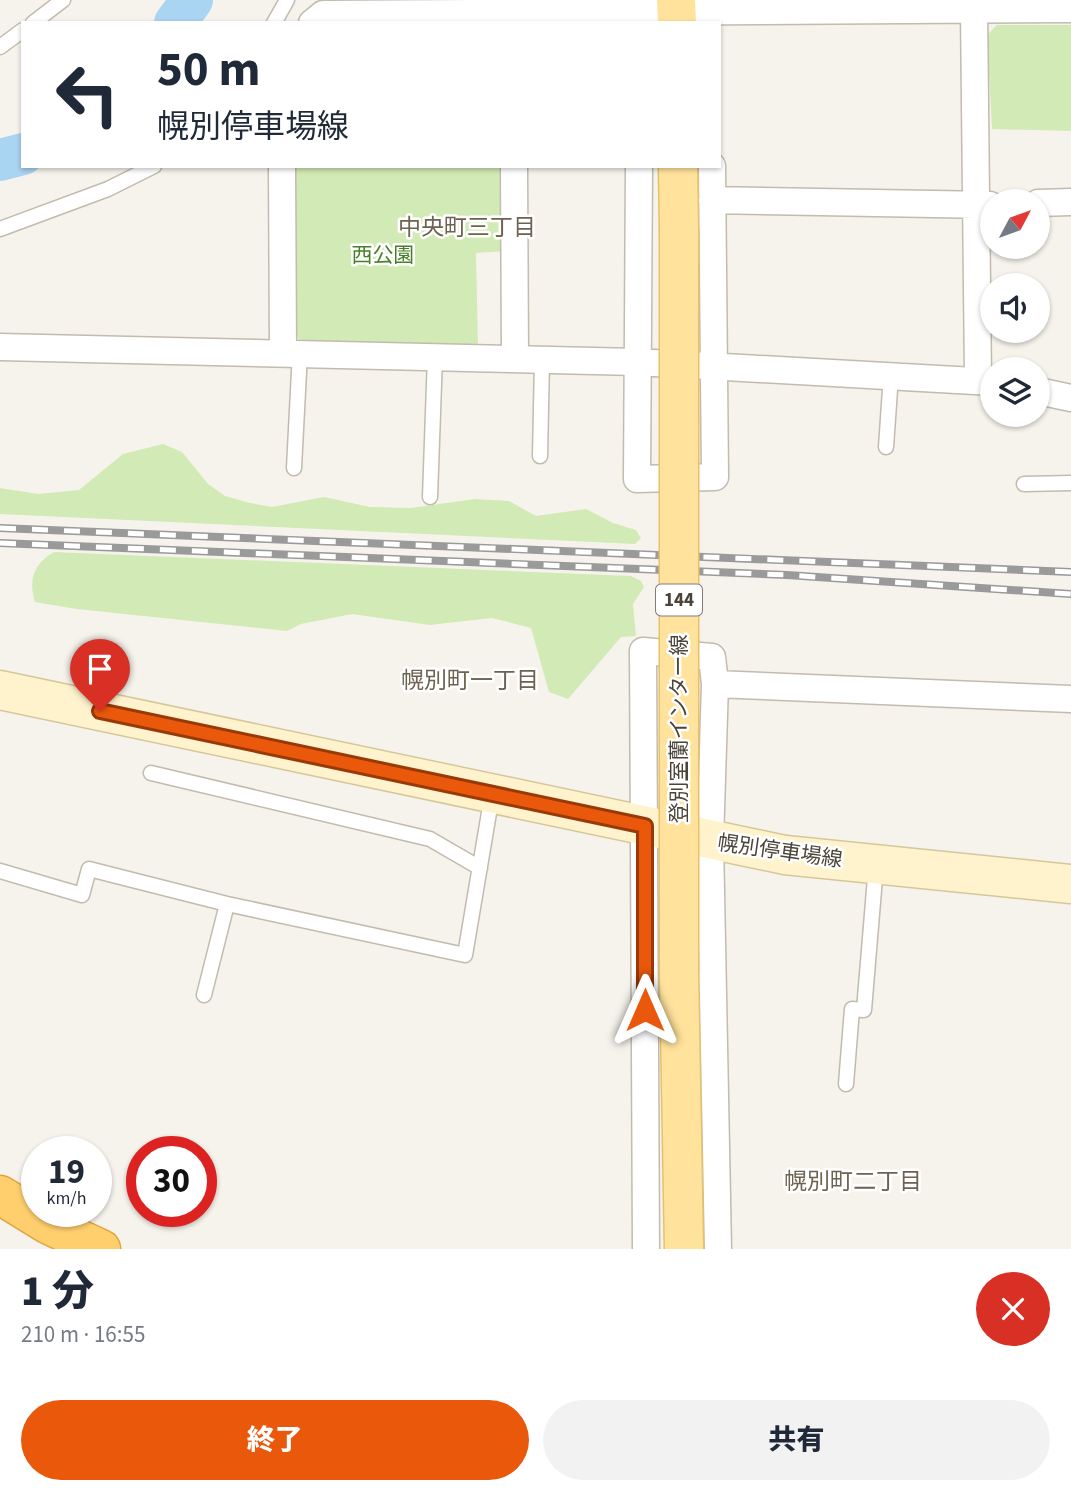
<!DOCTYPE html>
<html lang="ja">
<meta charset="utf-8">
<style>
:root{--surface:#fff;--page:#f2f2f3;--text:#1f2937;--muted:#747a83;--accent:#ea580c}
body{margin:0;font-family:"Source Sans 3","Noto Sans JP",sans-serif;background:var(--page);color:var(--text);height:100vh;display:flex;flex-direction:column;font-size:26px;white-space:nowrap}
*{box-sizing:border-box;margin:0}
p{font-size:23px;color:var(--muted)}
.icon{flex:none;width:38px;height:38px;fill:none;stroke:currentColor;stroke-width:2;stroke-linecap:round;stroke-linejoin:round}
.map{position:relative;height:1249px;overflow:hidden}
.drawer{display:flex;flex-direction:column;background:var(--surface);flex:1}
.drawer>*{flex:none}
.hud{position:absolute;left:21px;top:21px;width:700px;height:147px;border-radius:0px;box-shadow:0 2px 5px #0004;background:#fff;color:var(--text);overflow:hidden}
.needle{width:46px;rotate:49deg}
.fabs{position:absolute;left:980px;top:189px;display:grid;gap:14px}
.fabs a{display:grid;place-items:center;width:70px;height:70px;border-radius:50%;background:var(--surface);box-shadow:0 2px 5px #0004;font-size:35px}
.speed{position:absolute;left:21px;top:1136px;display:flex;gap:14px;font-size:35px;font-weight:700;text-align:center}
.speed>*{display:grid;place-content:center;width:91px;height:91px;border-radius:50%;background:var(--surface);box-shadow:0 2px 5px #0004;line-height:1}
.speed small{font-size:18px;font-weight:400}
.speed .limit{border:10px solid #d22;background:#fff;color:#111}
.pin{position:absolute;display:grid;place-items:center;width:60px;height:60px;color:#fff;margin:-72px -30px;border-radius:50% 50% 50% 0;rotate:-45deg;box-shadow:0 0 7px #0007}
.pin .icon{rotate:45deg}
.me{position:absolute;width:77px;margin:-38px;rotate:0deg;stroke-linejoin:round;filter:drop-shadow(0 0 5px #0008)}
.turn{display:flex;align-items:center;gap:24px;height:147px;padding:0 21px;font-size:32px}
.turn .icon{width:91px;height:91px;stroke-width:2.5}
.turn b{display:block;font-size:49px;line-height:60px}
.round{display:grid;place-items:center;flex:none;width:74px;height:74px;border-radius:37px;background:var(--page)}
.summary{display:flex;align-items:center;justify-content:space-between;height:119px;padding:0 21px}
h1{font-size:42px;font-weight:800;line-height:52px}
.cta{display:flex;gap:14px;margin-top:auto;padding:14px 21px}
.cta a{flex:1;height:80px;border-radius:42px;background:var(--accent);color:#fff;font-size:28px;font-weight:800;line-height:80px;text-align:center}
.cta a+a{background:var(--page);color:var(--text)}
.map>svg:first-child{display:block}
.green{fill:#d2eab5}
.lines{fill:none;stroke-linecap:round;stroke-linejoin:round}
.river{stroke:#a9d4f2;stroke-width:42}
.lane-casing{stroke:#c2bbae;stroke-width:17}
.street-casing{stroke:#c2bbae;stroke-width:29}
.secondary-casing{stroke:#d6c79b;stroke-width:41}
.primary-casing{stroke:#e6c16a;stroke-width:41}
.highway-casing{stroke:#e0a43c;stroke-width:41}
.lane{stroke:#fff;stroke-width:14}
.street{stroke:#fff;stroke-width:26}
.secondary{stroke:#fff3cd;stroke-width:38}
.primary{stroke:#ffe39c;stroke-width:38}
.highway{stroke:#ffcf6e;stroke-width:38}
.rail-casing{stroke:#9a9a9a;stroke-width:8}
.rail{stroke:#fff;stroke-width:5;stroke-dasharray:16;stroke-linecap:butt}
.primary-bridge-casing{stroke:#e6c16a;stroke-width:41;stroke-linecap:butt}
.primary-bridge{stroke:#ffe39c;stroke-width:38}
.route-casing{stroke:#983908;stroke-width:18}
.route{stroke:#ea580c;stroke-width:12}
.labels{text-anchor:middle;dominant-baseline:central;stroke-width:5;stroke-linejoin:round;paint-order:stroke}
.shield{fill:#fff;stroke:#817c74;stroke-width:2}
.shield-label{font-size:19px;font-weight:bold;fill:#4b4439}
.park-label{font-size:21px;fill:#4a7f2a;stroke:#fff}
.street-label{font-size:21px;fill:#4b4439;stroke:#fff}
.neighbourhood-label{font-size:23px;fill:#6e6250;stroke:#fff}
</style>
<div class="map">
<svg width="1071" height="1249" viewBox="0 0 1071 1249">
<rect width="100%" height="100%" fill="#f6f3ec"/>
<path class="green" d="M 997,25 L 1071,25 L 1071,131 L 992,129 L 987,35 Z
M 291,166 L 505,166 L 506,251 L 476,253 L 478,347 L 300,342 L 294,328 Z
M 163,444 L 182,452 L 208,484 L 225,496 L 250,503 L 272,507 L 324,497 L 370,507 L 411,508 L 475,499 L 509,501 L 536,516 L 586,509 L 613,523 L 636,530 L 641,538 L 635,544 L 0,514 L 0,488 L 38,494 L 79,490 L 123,454 Z
M 54,552 L 631,576 L 641,581 L 644,587 L 633,604 L 636,636 L 621,637 L 568,699 L 549,692 L 531,628 L 492,618 L 430,625 L 352,614 L 301,624 L 287,631 L 77,609 L 35,602 C 28,580 34,563 54,552 Z"/>
<g class="lines">
<path class="river" d="M 175,23 L 192,0
M 0,160 L 23,154"/>
<defs>
<path id="lane" d="M 33,23 L 63,0
M 274,23 L 287,0
M 0,47 L 23,30
M 0,229 L 108,189 L 154,166
M 886,447 L 891,375
M 540,456 L 542,360
M 294,468 L 300,352
M 1024,484 L 1071,483
M 430,497 L 435,356
M 151,773 L 430,839 L 480,868
M 0,871 L 82,895 L 89,869 L 227,904 L 465,955 L 492,795
M 204,995 L 227,904
M 846,1084 L 852,1009 L 864,1010 L 876,866"/>
<path id="street" d="M 974,10 L 978,379
M 312,23 L 323,14 L 1071,9
M 282,166 L 283,352
M 514,166 L 515,359
M 639,166 L 637,479 L 715,477 L 712,166
M 712,200 L 990,205
M 1038,203 L 1071,202
M 0,347 L 637,362 L 992,382
M 1038,391 L 1071,398
M 715,684 L 1071,699
M 646,1249 L 643,651 L 712,657 L 715,684 L 710,841 L 718,1249"/>
<path id="secondary" d="M 0,690 L 785,855 L 1071,884"/>
<path id="primary" d="M 676,0 L 677,23
M 678,166 L 679,228
M 679,972 L 684,1249"/>
<path id="highway" d="M 0,1195 L 49,1225 L 101,1249"/>
</defs>
<use href="#lane" class="lane-casing"/>
<use href="#street" class="street-casing"/>
<use href="#secondary" class="secondary-casing"/>
<use href="#primary" class="primary-casing"/>
<use href="#highway" class="highway-casing"/>
<use href="#lane" class="lane"/>
<use href="#street" class="street"/>
<use href="#secondary" class="secondary"/>
<use href="#primary" class="primary"/>
<use href="#highway" class="highway"/>
<defs>
<path id="rail" d="M 0,528 L 1071,572
M 0,543 L 787,575 L 1071,594"/>
</defs>
<use href="#rail" class="rail-casing"/>
<use href="#rail" class="rail"/>
<defs>
<path id="primary-bridge" d="M 679,228 L 679,972"/>
</defs>
<use href="#primary-bridge" class="primary-bridge-casing"/>
<use href="#primary-bridge" class="primary-bridge"/>
</g>
<g class="lines">
<defs>
<path id="route" d="M 100,711 L 645,826 L 645,1010"/>
</defs>
<use href="#route" class="route-casing"/>
<use href="#route" class="route"/>
</g>
<g class="labels">
<rect class="shield" x="656" y="584.5" width="46" height="31" rx="5"/>
<g class="shield-label">
<text x="679" y="600">144</text>
</g>
<g class="park-label">
<text x="383" y="255">西公園</text>
</g>
<g class="street-label">
<text transform="translate(679 729) rotate(-90)">登別室蘭インター線</text>
<text transform="translate(780 851) rotate(8)">幌別停車場線</text>
</g>
<g class="neighbourhood-label">
<text x="467" y="227">中央町三丁目</text>
<text x="470" y="680">幌別町一丁目</text>
<text x="853" y="1181">幌別町二丁目</text>
</g>
</g>
</svg>
<div class="fabs">
<a><svg class="needle" viewBox="-14 -14 28 28"><path d="M0-13l5 13h-10z" fill="#e53935"/><path d="M0 13l5-13h-10z" fill="#747a83"/></svg></a>
<a><svg class="icon" aria-label="sound" viewBox="0 0 24 24"><path d="M4 9h4l5-4v14l-5-4H4zM17 9q2 3 0 6"/></svg></a>
<a><svg class="icon" aria-label="layers" viewBox="0 0 24 24"><path d="M12 4l9 5-9 5-9-5zM3 14l9 5 9-5"/></svg></a>
</div>
<div class="speed"><div>19<small>km/h</small></div><div class="limit">30</div></div>
<div class="pin" style="left:100px;top:711px;background:#d93025"><svg class="icon" aria-label="arrive" viewBox="0 0 24 24"><path d="M6 21V4h12l-3 4 3 4H6"/></svg></div>
<svg class="me" style="left:645px;top:1010px" viewBox="-20 -20 40 40"><path d="M0-17L14 15 0 8-14 15z" fill="#ea580c" stroke="#fff" stroke-width="4"/></svg>
<div class="hud">
<div class="turn"><svg class="icon" aria-label="left" viewBox="0 0 24 24"><path d="M17 20v-9H6M10 6l-5 5 5 5"/></svg><div><b>50 m</b>幌別停車場線</div></div>
</div>
</div>
<section class="drawer">
<div class="summary"><div><h1>1 分</h1><p>210 m · 16:55</p></div><a class="round" style="background:#d93025;color:#fff"><svg class="icon" aria-label="close" viewBox="0 0 24 24"><path d="M6 6l12 12M18 6L6 18"/></svg></a></div>
<div class="cta"><a>終了</a><a>共有</a></div>
</section>
